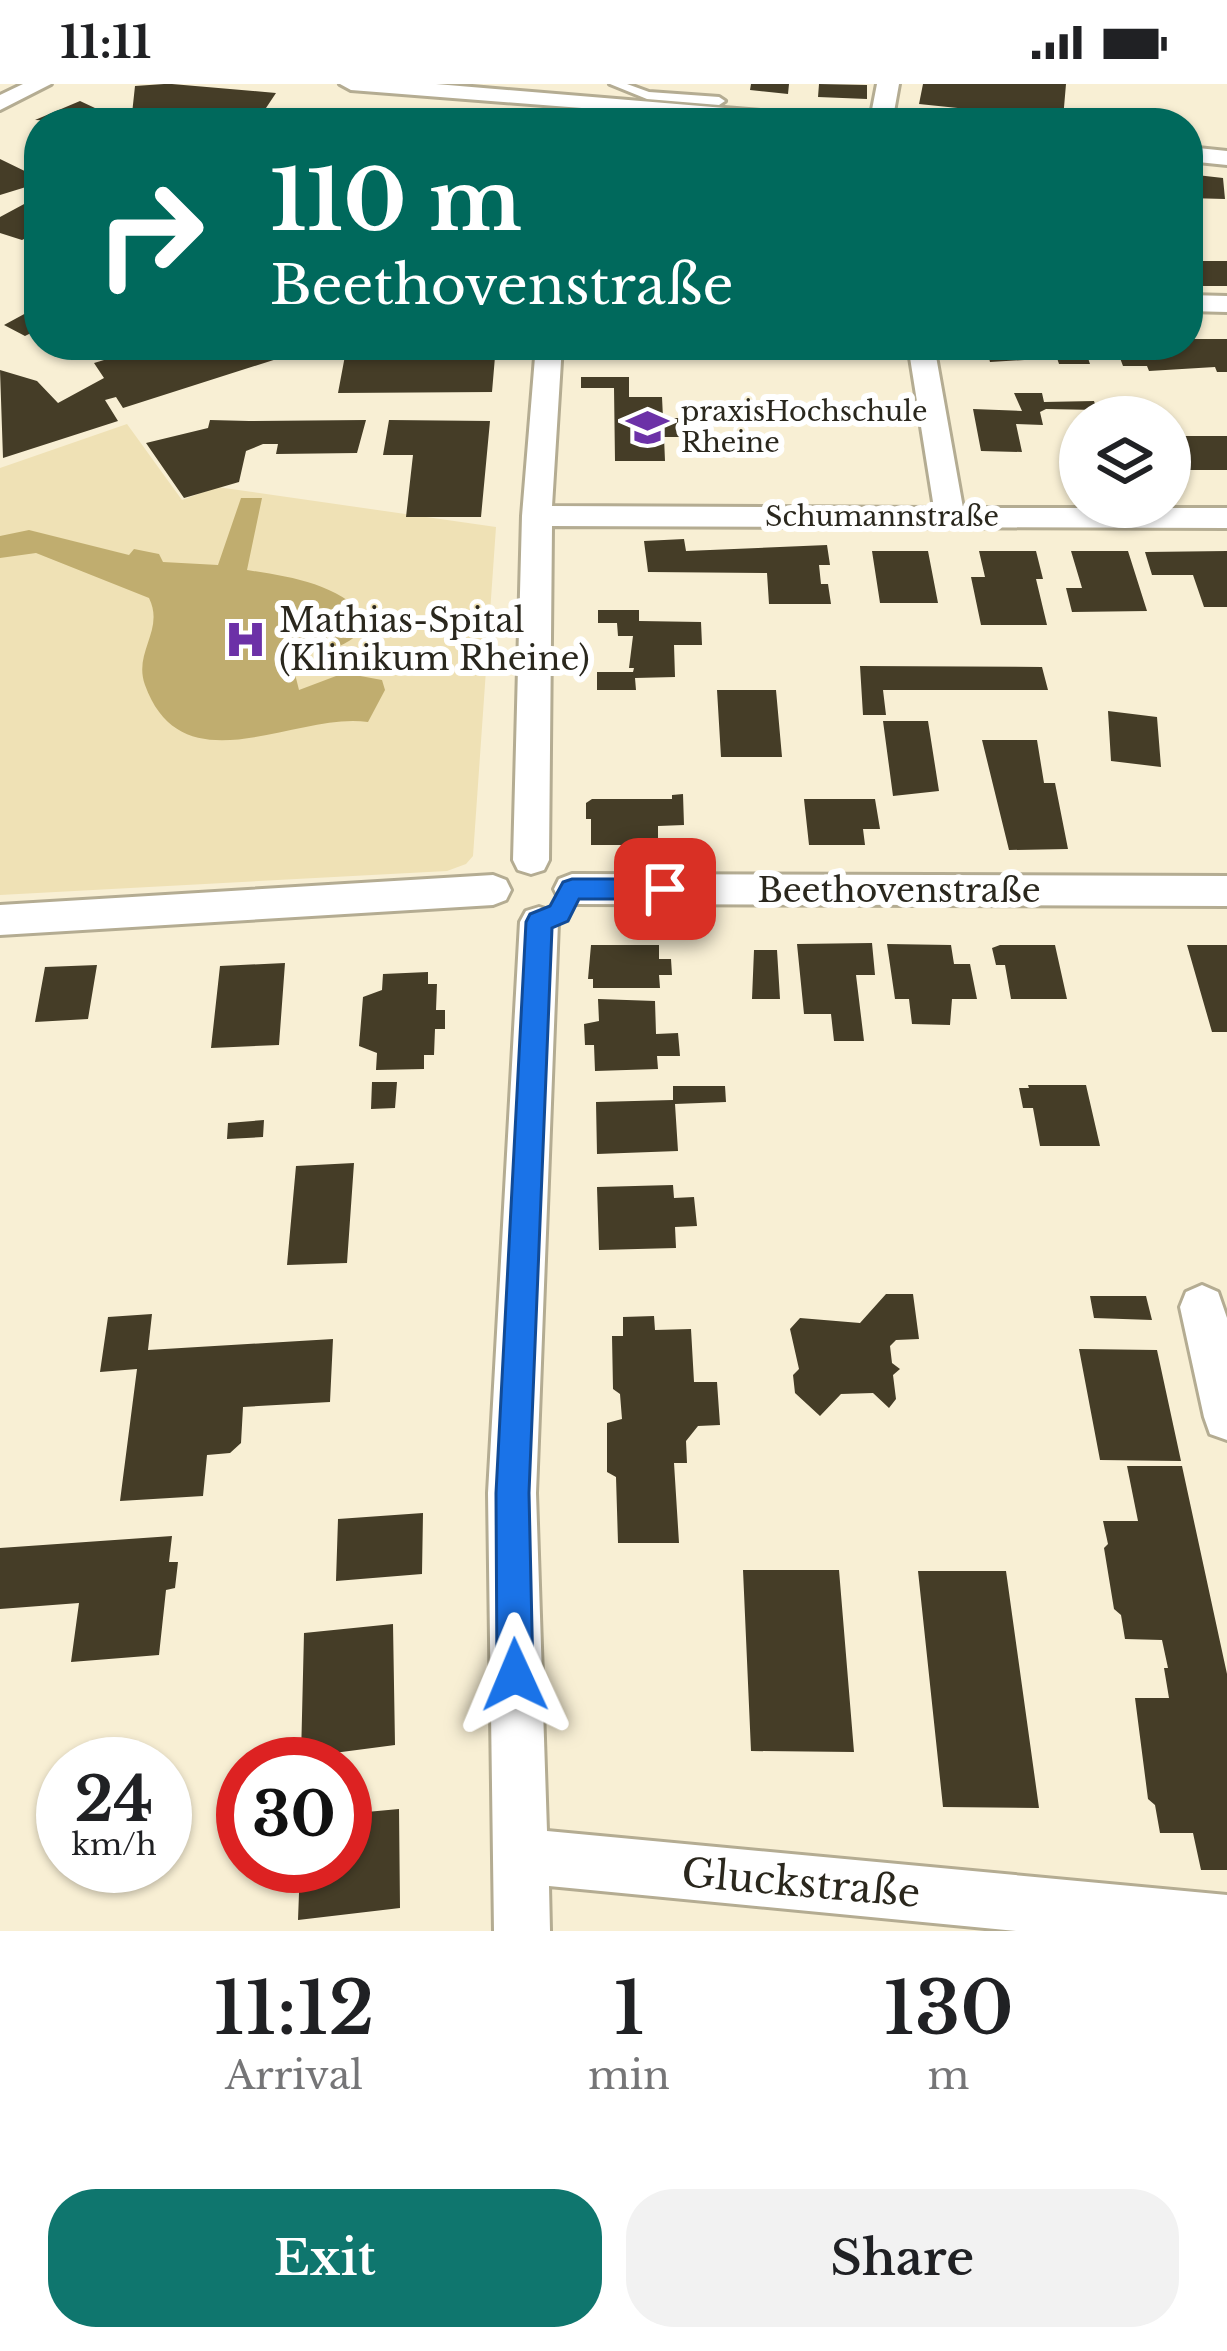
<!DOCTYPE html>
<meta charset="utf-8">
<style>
:root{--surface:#fff;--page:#f2f2f2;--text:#202124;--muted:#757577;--accent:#0f766e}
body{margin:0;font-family:"Libre Baskerville",serif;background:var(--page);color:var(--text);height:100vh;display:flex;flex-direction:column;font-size:45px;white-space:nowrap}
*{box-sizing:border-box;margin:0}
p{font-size:39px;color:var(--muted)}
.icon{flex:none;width:66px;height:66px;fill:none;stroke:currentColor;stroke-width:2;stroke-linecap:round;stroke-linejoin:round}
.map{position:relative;height:1847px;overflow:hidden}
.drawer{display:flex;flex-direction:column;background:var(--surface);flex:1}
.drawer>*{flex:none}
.banner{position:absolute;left:24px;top:24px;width:1179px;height:252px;border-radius:48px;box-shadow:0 3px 9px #0004;background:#00695c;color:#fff;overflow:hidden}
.controls{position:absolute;left:1059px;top:312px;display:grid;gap:24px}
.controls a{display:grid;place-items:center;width:132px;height:132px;border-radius:50%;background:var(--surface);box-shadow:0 3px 9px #0004;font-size:60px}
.speed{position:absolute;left:36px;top:1653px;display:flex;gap:24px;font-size:60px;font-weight:700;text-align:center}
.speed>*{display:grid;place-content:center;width:156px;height:156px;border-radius:50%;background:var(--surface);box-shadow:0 3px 9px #0004;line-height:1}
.speed small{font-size:30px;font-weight:400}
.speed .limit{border:18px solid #d22;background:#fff;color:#111}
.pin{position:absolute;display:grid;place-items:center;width:102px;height:102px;color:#fff;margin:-51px;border-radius:24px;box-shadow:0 6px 18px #0006}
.me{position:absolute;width:132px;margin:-66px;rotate:359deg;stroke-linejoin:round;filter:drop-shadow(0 0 9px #0008)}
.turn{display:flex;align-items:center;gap:42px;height:252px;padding:0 48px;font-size:54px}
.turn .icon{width:156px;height:156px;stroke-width:2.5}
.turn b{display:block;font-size:84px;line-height:102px}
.eta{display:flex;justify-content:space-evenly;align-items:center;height:204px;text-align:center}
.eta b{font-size:72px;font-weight:600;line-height:84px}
.cta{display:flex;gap:24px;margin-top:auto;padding:24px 48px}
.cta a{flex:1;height:138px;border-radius:48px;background:var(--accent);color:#fff;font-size:48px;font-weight:600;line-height:138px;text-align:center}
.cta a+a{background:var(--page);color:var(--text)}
.status{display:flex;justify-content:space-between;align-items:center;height:84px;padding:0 60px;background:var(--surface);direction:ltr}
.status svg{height:33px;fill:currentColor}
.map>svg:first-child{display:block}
.green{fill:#efe1b5}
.water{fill:#c0ad6f}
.building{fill:#453d27}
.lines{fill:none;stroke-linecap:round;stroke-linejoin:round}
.lane-casing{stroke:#b4ac92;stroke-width:6}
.street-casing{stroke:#b4ac92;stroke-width:6}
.lane{fill:#fff;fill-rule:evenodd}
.street{fill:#fff;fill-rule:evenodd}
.route{fill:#1a73e8;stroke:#114b97;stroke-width:3}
.labels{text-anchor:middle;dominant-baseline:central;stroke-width:12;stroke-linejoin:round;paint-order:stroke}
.far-poi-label{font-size:27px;fill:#2a271d;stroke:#fff;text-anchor:start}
.far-street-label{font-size:27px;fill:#2a271d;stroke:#fff}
.poi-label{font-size:33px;fill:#2a271d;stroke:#fff;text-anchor:start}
.street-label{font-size:33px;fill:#2a271d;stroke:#fff}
.near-street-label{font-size:39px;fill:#2a271d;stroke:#fff}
</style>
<div class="status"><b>11:11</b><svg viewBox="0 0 49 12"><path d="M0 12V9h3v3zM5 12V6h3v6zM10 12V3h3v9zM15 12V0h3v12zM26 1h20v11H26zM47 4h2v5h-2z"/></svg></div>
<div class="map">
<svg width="1227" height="1847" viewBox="0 0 1227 1847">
<rect width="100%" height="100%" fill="#f8efd4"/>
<path class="green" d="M 127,340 L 182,416 L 217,403 L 496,443 L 473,772 L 466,780 L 447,787 L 0,811 L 0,384 Z"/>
<path class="water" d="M 241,414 L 262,414 L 247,486 C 291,493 335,499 367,533 C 361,551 352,556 336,564 L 328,553 L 306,566 L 294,586 L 299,606 L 344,589 L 382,596 L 385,606 L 368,638 C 296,627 183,706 145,601 C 133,568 165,546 149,514 L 36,469 L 0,474 L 0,452 L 29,446 L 129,471 L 134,465 L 159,470 L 163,478 L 218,481 Z"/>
<path class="building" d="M 164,0 L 172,0 L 276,9 L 256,39 L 170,39 L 173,35 L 144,32 L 143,39 L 131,39 L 135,2 Z
M 751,0 L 789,0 L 788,10 L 750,6 Z
M 819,0 L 867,1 L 867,15 L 818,13 Z
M 923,0 L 1066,0 L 1063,35 L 919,20 Z
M 80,17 L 127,39 L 35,36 Z
M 0,75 L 37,93 L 39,99 L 0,111 Z
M 1188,90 L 1223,94 L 1225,115 L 1188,114 Z
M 39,112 L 39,139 L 26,146 L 34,150 L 22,156 L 0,149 L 0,133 Z
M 1188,177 L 1227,177 L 1227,202 L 1188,202 Z
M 39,222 L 39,245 L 25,252 L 4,241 Z
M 1188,255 L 1227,255 L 1227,288 L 1217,288 L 1215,283 L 1149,287 L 1147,282 L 1123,282 L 1120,274 L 1088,274 L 1090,280 L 1059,280 L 1057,274 L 990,278 L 989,274 L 964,274 L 961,261 L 1188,261 Z
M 154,261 L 274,261 L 283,273 L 123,324 L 116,313 L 105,316 L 118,337 L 3,374 L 0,286 L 37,297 L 58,319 L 104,294 L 94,279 Z
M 347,261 L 496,261 L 492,308 L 338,309 Z
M 581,293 L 629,293 L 629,313 L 662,313 L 663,334 L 679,334 L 680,353 L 664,353 L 665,377 L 615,377 L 614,304 L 581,304 Z
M 1014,309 L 1042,309 L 1044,318 L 1094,317 L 1097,326 L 1046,325 L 1040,328 L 1043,341 L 1016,340 L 1022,368 L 981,367 L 973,325 L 1022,327 Z
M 210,336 L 249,337 L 366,336 L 357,369 L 276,370 L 278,360 L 263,360 L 246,367 L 239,398 L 184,414 L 146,359 L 208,344 Z
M 389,336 L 490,337 L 481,433 L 406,433 L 413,371 L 383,371 Z
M 1170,352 L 1227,352 L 1227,386 L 1170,386 Z
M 684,455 L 686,467 L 827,461 L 830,481 L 819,481 L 821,500 L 828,500 L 831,520 L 769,520 L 767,489 L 648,488 L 644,457 Z
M 872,467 L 928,467 L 938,519 L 880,519 Z
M 979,467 L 1036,467 L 1043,495 L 1036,495 L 1047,541 L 981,541 L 971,493 L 985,493 Z
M 1071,467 L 1128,467 L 1147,527 L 1072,528 L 1066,504 L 1082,504 Z
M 1227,467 L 1227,523 L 1204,523 L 1193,491 L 1152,491 L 1145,468 Z
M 598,526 L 639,526 L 639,537 L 701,538 L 702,561 L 674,561 L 675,593 L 635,594 L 636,606 L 597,606 L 597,588 L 633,588 L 634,584 L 629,584 L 633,552 L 618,552 L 617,539 L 598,539 Z
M 860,582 L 1042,583 L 1048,606 L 883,606 L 886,631 L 863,631 Z
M 717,606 L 776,606 L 782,673 L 721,673 Z
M 1108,627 L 1157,633 L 1161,683 L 1111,677 Z
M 883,637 L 928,637 L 939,707 L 893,712 Z
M 982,656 L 1037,656 L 1044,699 L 1055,699 L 1068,765 L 1009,766 Z
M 683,710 L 684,741 L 658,742 L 658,761 L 591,761 L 591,735 L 586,735 L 586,719 L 592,715 L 672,715 L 672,711 Z
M 804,715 L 875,715 L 880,745 L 863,745 L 865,761 L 809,761 Z
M 872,859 L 875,891 L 856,891 L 864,957 L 834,957 L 831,930 L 804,930 L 797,860 Z
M 887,860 L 951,861 L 954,880 L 970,880 L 977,915 L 952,915 L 950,941 L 912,940 L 909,915 L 895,915 Z
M 591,861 L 659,861 L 659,875 L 671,875 L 672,891 L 659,891 L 660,904 L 593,904 L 593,895 L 588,895 Z
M 1000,861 L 1055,861 L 1067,915 L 1011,915 L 1005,881 L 996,881 L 992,864 Z
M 1187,861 L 1227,861 L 1227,948 L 1212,948 Z
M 754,866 L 777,866 L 780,915 L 752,915 Z
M 285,879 L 279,961 L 211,964 L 220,882 Z
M 97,881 L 88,935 L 35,938 L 45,883 Z
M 428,888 L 428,900 L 437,900 L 436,926 L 445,926 L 445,945 L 435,945 L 434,971 L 424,971 L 424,985 L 376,986 L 377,969 L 359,962 L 363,913 L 382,906 L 383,890 Z
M 598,915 L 655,917 L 656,950 L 678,949 L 680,972 L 657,972 L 658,985 L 595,987 L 594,961 L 585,961 L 584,940 L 599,937 Z
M 372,998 L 397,998 L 395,1024 L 371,1025 Z
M 1028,1001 L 1086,1001 L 1100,1062 L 1040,1062 L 1033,1024 L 1023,1024 L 1019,1004 L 1029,1004 Z
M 673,1002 L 725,1002 L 726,1018 L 675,1020 L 678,1067 L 597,1070 L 596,1018 L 673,1016 Z
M 264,1036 L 263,1053 L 227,1055 L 228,1039 Z
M 354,1079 L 347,1179 L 287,1181 L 296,1082 Z
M 673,1101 L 674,1114 L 694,1113 L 697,1142 L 675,1143 L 676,1164 L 599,1166 L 597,1103 Z
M 886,1210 L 913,1210 L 919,1255 L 896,1256 L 890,1262 L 892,1279 L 900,1285 L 893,1291 L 896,1315 L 889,1324 L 873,1309 L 841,1310 L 820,1332 L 795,1309 L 793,1291 L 799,1285 L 790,1245 L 800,1234 L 860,1239 Z
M 1090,1212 L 1146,1212 L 1152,1236 L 1094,1234 Z
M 152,1230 L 148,1266 L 333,1255 L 330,1318 L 243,1323 L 241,1359 L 230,1369 L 207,1371 L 203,1412 L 120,1417 L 137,1285 L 100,1288 L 108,1233 Z
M 654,1232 L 655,1246 L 691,1245 L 694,1298 L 717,1298 L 720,1341 L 698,1342 L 686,1357 L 687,1379 L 674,1379 L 679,1459 L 618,1459 L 616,1393 L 607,1388 L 607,1339 L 622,1335 L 620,1310 L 613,1305 L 612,1252 L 623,1252 L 623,1233 Z
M 1079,1265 L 1157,1266 L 1181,1377 L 1100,1376 Z
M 1127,1382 L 1182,1382 L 1227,1590 L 1227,1786 L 1201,1786 L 1193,1749 L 1160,1749 L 1155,1721 L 1148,1715 L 1135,1614 L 1169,1614 L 1164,1584 L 1168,1584 L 1162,1556 L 1125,1555 L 1121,1531 L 1114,1525 L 1104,1464 L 1108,1460 L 1103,1437 L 1138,1437 Z
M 423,1429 L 422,1490 L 336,1497 L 338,1435 Z
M 172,1452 L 169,1478 L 178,1478 L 175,1504 L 166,1506 L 159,1571 L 71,1578 L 79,1519 L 0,1525 L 0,1464 Z
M 743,1486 L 839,1486 L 854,1668 L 751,1667 Z
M 918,1487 L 1006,1487 L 1039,1724 L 943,1723 Z
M 393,1540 L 395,1661 L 311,1672 L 311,1680 L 267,1680 L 301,1673 L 304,1549 Z
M 399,1725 L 400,1824 L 298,1836 L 300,1782 L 345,1782 L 345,1730 Z"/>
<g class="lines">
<defs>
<path id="lane" d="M 610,0 L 627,0 L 649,8 L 719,13 L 725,17 L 719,21 L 647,15 Z"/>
<path id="street" d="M 23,0 L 51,0 L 0,26 L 0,11 Z
M 340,0 L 436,0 L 870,36 L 877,0 L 899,0 L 892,39 L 774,39 L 351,6 Z
M 1188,63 L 1227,67 L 1227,81 L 1188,77 Z
M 1188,211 L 1227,212 L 1227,228 L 1188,227 Z
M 536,261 L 562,261 L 552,422 L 934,424 L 908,261 L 934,261 L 963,424 L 1227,424 L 1227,444 L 552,442 L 549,776 L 544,786 L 531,790 L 518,786 L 513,776 L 522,432 Z
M 572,790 L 1227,792 L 1227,822 L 572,820 L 559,815 L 554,805 L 559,795 Z
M 493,791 L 506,796 L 511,806 L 506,816 L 493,821 L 0,851 L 0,821 Z
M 539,823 L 552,827 L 558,838 L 536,1409 L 547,1747 L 1227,1811 L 1227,1847 L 1016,1847 L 549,1802 L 550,1847 L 494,1847 L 488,1409 L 520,838 L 526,827 Z
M 1202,1201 L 1218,1208 L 1227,1234 L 1227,1356 L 1210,1350 L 1204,1333 L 1180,1223 L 1186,1208 Z"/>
</defs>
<use href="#lane" class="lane-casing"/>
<use href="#street" class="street-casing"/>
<use href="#lane" class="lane"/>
<use href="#street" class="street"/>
</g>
<path class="route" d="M 572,795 L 665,795 L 678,805 L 665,815 L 579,815 L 568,837 L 552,844 L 529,1409 L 533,1591 L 528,1603 L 515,1609 L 502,1603 L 497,1591 L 496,1409 L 526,838 L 530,830 L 550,822 L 563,798 Z"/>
<defs>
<symbol id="university-bare" viewBox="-9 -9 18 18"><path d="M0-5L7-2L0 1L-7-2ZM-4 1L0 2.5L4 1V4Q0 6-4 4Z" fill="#6c31a7" stroke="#fff" stroke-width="2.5" paint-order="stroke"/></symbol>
<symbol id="hospital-bare" viewBox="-9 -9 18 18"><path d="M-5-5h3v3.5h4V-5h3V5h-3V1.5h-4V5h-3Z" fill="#6c31a7" stroke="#fff" stroke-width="2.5" paint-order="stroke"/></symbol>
</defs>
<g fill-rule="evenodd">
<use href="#university-bare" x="618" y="314" width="59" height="59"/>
<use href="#hospital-bare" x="216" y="526" width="59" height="59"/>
</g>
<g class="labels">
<g class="far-poi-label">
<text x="681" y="327">praxisHochschule<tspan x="681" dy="31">Rheine</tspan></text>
</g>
<g class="far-street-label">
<text x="882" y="432">Schumannstraße</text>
</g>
<g class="poi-label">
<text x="279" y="536">Mathias-Spital<tspan x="279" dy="38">(Klinikum Rheine)</tspan></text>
</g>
<g class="street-label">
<text x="899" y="806">Beethovenstraße</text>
</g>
<g class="near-street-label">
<text transform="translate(801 1799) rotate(5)">Gluckstraße</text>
</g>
</g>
</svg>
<div class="controls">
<a><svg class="icon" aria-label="layers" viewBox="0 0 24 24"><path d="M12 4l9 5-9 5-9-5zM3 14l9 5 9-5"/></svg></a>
</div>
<div class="speed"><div>24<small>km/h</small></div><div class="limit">30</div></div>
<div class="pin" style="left:665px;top:805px;background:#d93025"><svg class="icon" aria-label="arrive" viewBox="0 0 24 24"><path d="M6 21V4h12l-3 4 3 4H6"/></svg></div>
<svg class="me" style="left:515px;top:1591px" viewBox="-20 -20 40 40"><path d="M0-17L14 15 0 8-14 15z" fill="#1a73e8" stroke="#fff" stroke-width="4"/></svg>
<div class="banner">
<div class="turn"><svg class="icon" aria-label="right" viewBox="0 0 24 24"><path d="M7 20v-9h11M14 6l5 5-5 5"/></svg><div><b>110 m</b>Beethovenstraße</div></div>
</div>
</div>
<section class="drawer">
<div class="eta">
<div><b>11:12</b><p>Arrival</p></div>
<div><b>1</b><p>min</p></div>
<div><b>130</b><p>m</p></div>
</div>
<div class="cta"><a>Exit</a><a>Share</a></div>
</section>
